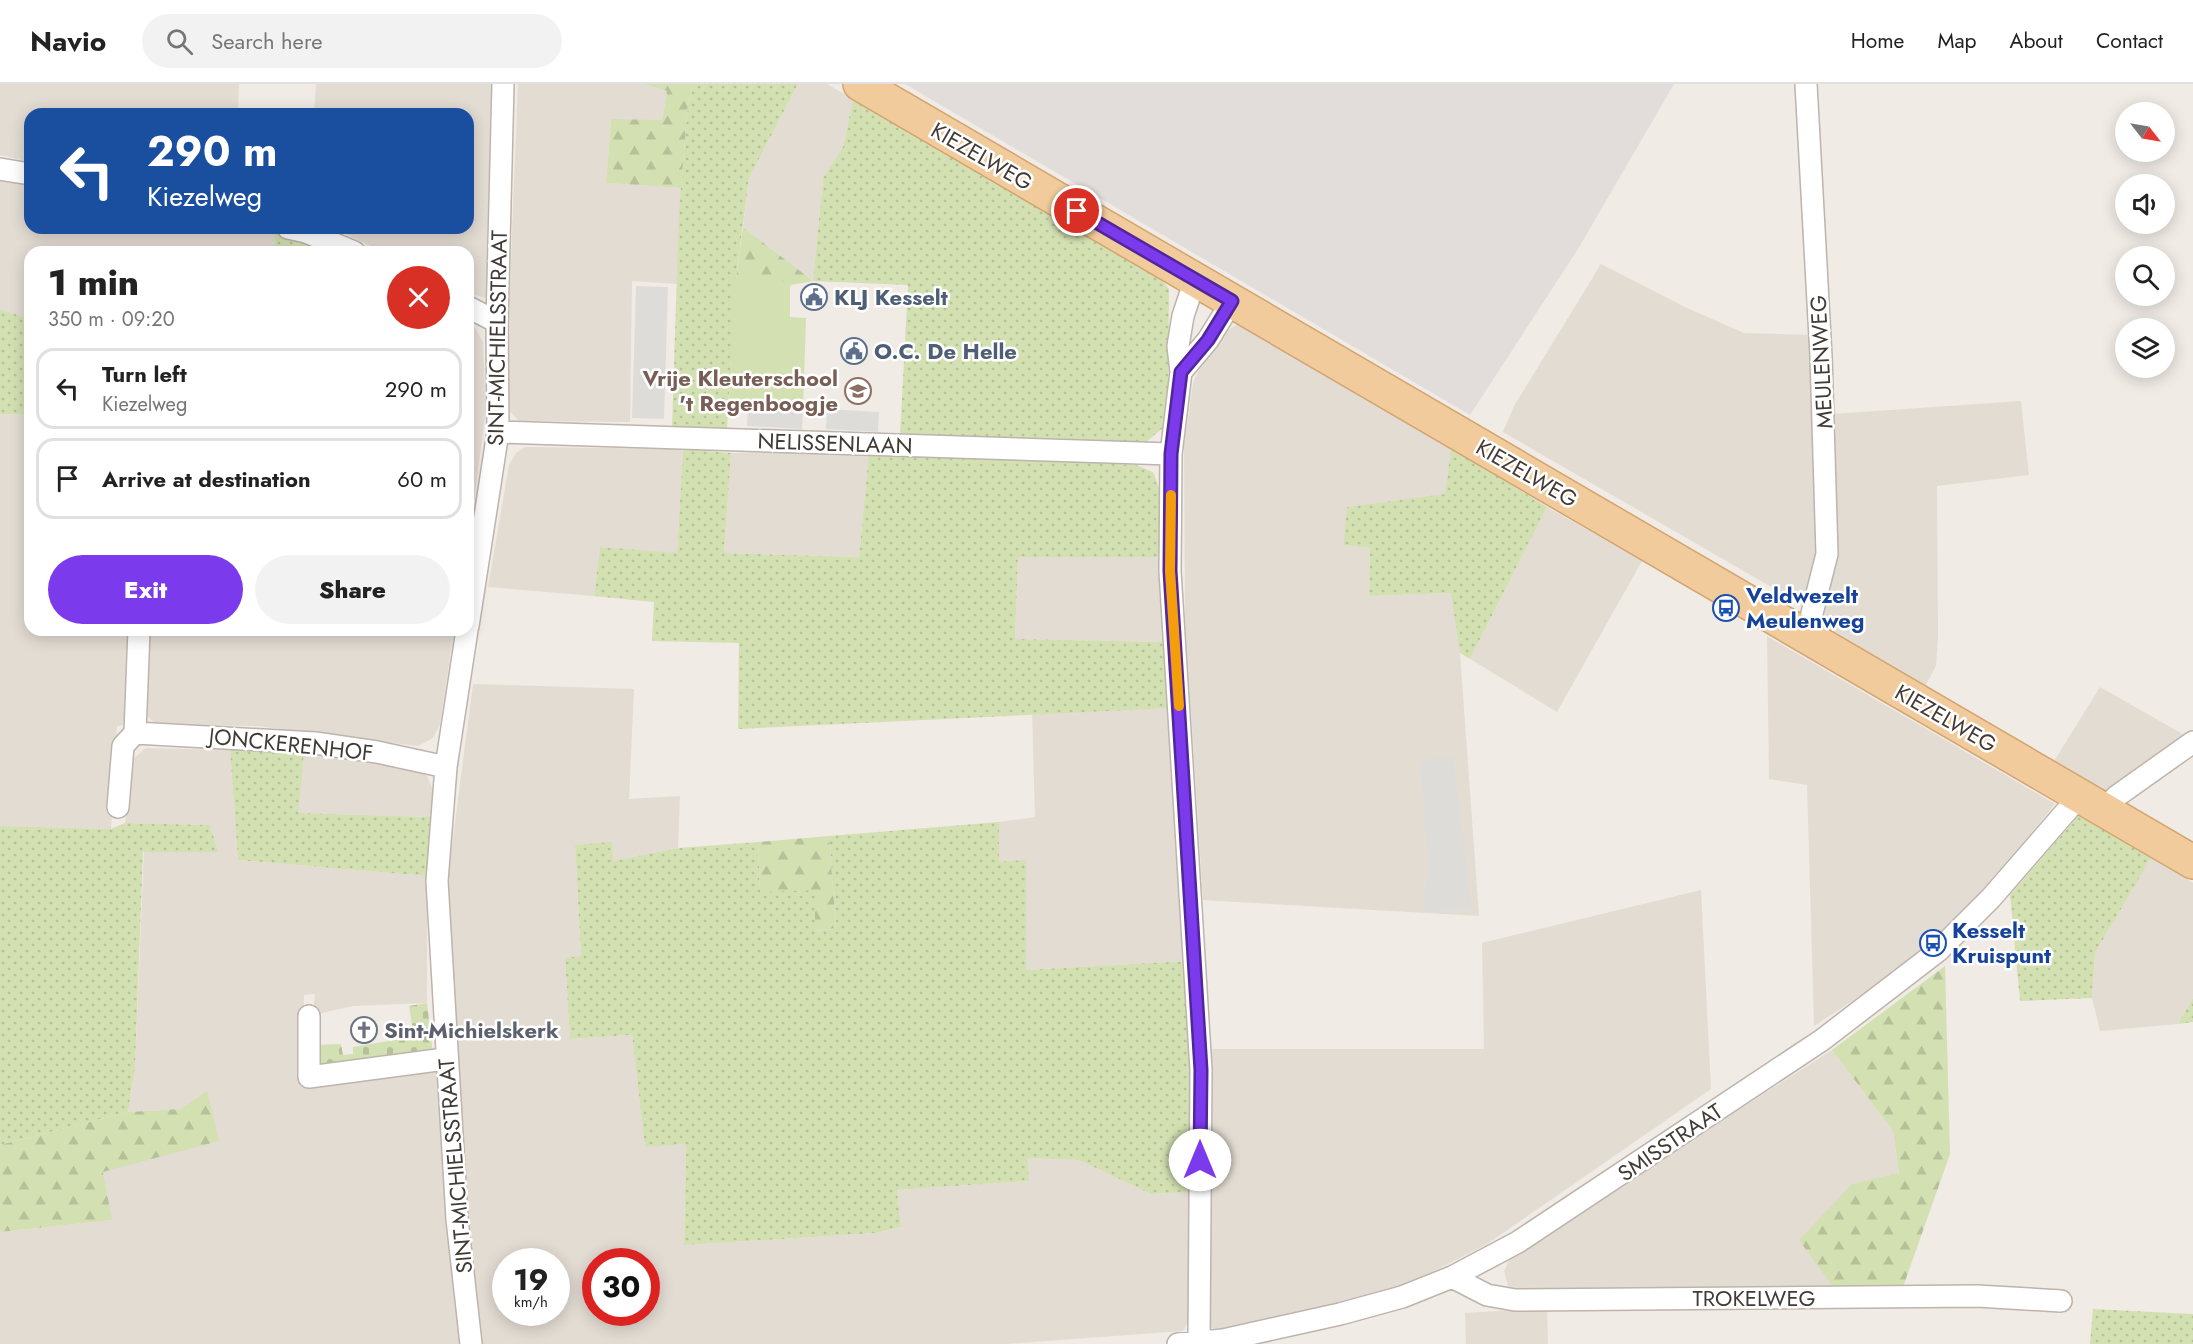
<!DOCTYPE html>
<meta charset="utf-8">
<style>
:root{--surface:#fff;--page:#f2f2f2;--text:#222;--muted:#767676;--line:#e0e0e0;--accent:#7c3aed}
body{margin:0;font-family:Jost,sans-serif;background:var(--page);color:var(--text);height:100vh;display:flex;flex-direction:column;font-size:22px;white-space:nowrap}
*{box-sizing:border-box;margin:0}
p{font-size:20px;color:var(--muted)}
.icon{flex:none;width:33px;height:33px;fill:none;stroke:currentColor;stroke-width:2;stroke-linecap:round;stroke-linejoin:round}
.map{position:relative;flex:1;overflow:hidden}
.details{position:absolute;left:24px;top:162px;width:450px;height:390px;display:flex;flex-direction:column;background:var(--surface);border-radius:18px;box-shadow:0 3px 15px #0003}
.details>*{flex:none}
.hud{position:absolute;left:24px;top:24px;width:450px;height:126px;border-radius:18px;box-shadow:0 3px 15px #0003;background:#1a4fa0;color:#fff;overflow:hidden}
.needle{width:39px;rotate:121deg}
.tools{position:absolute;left:2115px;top:18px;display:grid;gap:12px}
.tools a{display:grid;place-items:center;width:60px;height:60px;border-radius:50%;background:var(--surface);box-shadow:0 3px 15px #0003;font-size:30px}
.speed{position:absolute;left:492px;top:1164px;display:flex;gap:12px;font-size:30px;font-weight:700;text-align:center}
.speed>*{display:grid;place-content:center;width:78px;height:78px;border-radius:50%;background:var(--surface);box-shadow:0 3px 15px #0003;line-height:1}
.speed small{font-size:15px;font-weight:400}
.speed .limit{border:9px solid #d22;background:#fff;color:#111}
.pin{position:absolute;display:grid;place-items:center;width:51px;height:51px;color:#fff;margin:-26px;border:3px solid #fff;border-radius:50%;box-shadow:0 2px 6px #0007}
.me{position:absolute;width:66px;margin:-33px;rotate:0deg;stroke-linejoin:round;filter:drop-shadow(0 0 4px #0008)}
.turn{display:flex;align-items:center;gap:21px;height:126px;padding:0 24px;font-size:27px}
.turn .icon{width:78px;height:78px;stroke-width:2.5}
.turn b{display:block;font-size:42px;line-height:51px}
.round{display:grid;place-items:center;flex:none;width:63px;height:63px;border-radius:32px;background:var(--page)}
.overview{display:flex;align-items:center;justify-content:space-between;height:102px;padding:0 24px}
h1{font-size:36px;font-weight:800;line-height:45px}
.button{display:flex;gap:12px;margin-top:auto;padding:12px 24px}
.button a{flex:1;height:69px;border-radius:36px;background:var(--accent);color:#fff;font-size:24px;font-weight:800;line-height:69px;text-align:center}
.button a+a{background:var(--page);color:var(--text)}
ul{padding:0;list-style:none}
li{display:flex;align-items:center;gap:18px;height:81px;margin:0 12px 9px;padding:0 12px;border:3px solid var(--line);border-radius:18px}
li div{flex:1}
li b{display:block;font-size:22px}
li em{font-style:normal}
header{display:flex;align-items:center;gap:36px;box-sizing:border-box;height:84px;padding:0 30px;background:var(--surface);border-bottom:2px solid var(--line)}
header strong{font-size:28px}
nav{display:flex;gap:33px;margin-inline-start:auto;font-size:21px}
.search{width:420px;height:54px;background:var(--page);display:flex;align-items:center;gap:15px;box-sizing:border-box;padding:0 21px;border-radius:33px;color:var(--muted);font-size:22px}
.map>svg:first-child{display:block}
.residential{fill:#e3dcd3;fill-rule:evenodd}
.industrial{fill:#e2ddda}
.grass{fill:url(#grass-dots)}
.forest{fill:url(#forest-firs)}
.cemetery{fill:url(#cemetery-stones)}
.park{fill:#d3e0b2}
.parking{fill:#dedcd9}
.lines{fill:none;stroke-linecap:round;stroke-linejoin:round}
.street-casing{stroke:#bdb4ac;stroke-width:24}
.primary-casing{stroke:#d4a46f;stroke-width:36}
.street{stroke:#fff;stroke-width:21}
.primary{stroke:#f1cb9c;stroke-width:33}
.route-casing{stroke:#51269a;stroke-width:15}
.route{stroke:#7c3aed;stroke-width:10}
.slow{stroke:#f59e0b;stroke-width:10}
.labels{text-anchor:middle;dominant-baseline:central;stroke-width:5;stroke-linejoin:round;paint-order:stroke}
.street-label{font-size:22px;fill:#423b35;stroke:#fff}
.service-label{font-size:22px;font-weight:bold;fill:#4e5e75;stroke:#fff;text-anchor:start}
.education-label{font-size:22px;font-weight:bold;fill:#785e54;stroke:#fff;text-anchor:end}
.transit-label{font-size:22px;font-weight:bold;fill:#164399;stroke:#fff;text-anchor:start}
.worship-label{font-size:22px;font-weight:bold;fill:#5b616d;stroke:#fff;text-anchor:start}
</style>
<header>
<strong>Navio</strong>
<div class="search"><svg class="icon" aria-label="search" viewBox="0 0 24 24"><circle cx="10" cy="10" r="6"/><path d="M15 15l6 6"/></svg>Search here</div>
<nav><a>Home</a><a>Map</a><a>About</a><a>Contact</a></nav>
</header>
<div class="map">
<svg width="2193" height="1260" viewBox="0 0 2193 1260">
<defs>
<pattern id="grass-dots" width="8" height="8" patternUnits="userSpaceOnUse" patternTransform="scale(1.5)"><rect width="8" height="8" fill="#d3e0b2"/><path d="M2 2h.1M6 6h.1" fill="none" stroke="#b6c19a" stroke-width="1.8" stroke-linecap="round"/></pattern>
<pattern id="forest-firs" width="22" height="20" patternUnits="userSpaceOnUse" patternTransform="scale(1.5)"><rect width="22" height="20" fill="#d3e0b2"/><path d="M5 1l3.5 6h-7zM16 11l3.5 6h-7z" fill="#b6c19a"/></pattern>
<pattern id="cemetery-stones" width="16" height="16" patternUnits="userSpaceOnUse" patternTransform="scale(1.5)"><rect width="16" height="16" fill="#d3e0b2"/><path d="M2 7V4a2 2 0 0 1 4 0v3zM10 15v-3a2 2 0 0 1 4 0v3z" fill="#b6c19a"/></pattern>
</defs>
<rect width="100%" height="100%" fill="#f0ebe5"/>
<path class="residential" d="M 0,0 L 239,0 L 238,30 L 30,30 L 30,78 L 0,71 Z
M 316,0 L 491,0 L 486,214 L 468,209 L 468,168 L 383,168 L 333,144 L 468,144 L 468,30 L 314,30 Z
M 518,0 L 643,0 L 667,7 L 662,36 L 611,36 L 606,99 L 681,104 L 677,200 L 632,197 L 630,338 L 519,337 L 505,322 Z
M 798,0 L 827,0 L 853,15 L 843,63 L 823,94 L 813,197 L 743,143 L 749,94 Z
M 0,95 L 30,101 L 30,144 L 248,144 L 275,149 L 274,168 L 30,168 L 30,235 L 0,225 Z
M 1601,180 L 1687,224 L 1744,249 L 1811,251 L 1821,457 L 1806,523 L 1503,348 L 1514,322 Z
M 1240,239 L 1451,364 L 1445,411 L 1347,423 L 1343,461 L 1370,464 L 1369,512 L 1452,509 L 1460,569 L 1479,832 L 1203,816 L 1185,533 L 1184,362 L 1193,299 L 1203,277 L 1228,246 Z
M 468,240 L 475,244 L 483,258 L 486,326 L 468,462 Z
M 2021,317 L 2029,391 L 1937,402 L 1938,551 L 1936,582 L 1923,606 L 1828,550 L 1822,542 L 1831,490 L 1832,330 Z
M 0,330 L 30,331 L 30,546 L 128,546 L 124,641 L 117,642 L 111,745 L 0,742 Z
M 525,363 L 683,365 L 677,470 L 600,463 L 594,512 L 488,503 L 509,381 L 516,369 Z
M 869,368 L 859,473 L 724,469 L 731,369 Z
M 1547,423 L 1642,477 L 1557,628 L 1470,575 Z
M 1018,473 L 1163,473 L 1167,558 L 1015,555 Z
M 147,546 L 454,546 L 440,640 L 433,654 L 418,662 L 257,642 L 163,641 L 152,637 L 146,630 Z
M 1767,552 L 2055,720 L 1950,847 L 1914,877 L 1814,942 L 1807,701 L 1769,695 Z
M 473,600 L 634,605 L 629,715 L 680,712 L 678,764 L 613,777 L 575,761 L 581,872 L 565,875 L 570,955 L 632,951 L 645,1062 L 686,1060 L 684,1161 L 876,1149 L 901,1143 L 897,1106 L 1029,1097 L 1026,1074 L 1079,1076 L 1151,1110 L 1189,1108 L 1193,1173 L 1189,1236 L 1183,1247 L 1006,1260 L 482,1260 L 467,1151 L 447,800 ZM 506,1178 L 556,1178 L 556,1228 L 506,1228 ZM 596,1178 L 646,1178 L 646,1228 L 596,1228 Z
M 2100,603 L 2186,652 L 2101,711 L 2051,682 Z
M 1170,624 L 1186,877 L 1026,886 L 1026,776 L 999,779 L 999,738 L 1035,733 L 1032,629 Z
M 146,664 L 230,666 L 238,776 L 427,792 L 427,919 L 353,922 L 313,931 L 315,910 L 304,911 L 302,1002 L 438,983 L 463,1260 L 0,1260 L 0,1148 L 111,1136 L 103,1088 L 180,1025 L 128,1028 L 135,983 L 144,767 L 217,768 L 210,741 L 125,739 L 134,674 Z
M 304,668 L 413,685 L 427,692 L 433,706 L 430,733 L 297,729 Z
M 2151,774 L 2193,799 L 2193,914 L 2178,940 L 2100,947 L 2092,914 L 2095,869 Z
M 1701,806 L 1711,1005 L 1487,1160 L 1397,1206 L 1270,1239 L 1225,1246 L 1206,1243 L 1211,965 L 1484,965 L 1482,859 Z
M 1832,966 L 1893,1047 L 1899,1090 L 1852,1100 L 1834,1204 L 1509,1206 L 1504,1187 L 1511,1172 Z
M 1547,1224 L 1548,1260 L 1466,1260 L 1465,1229 Z"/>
<path class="industrial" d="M 905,0 L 1674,0 L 1578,165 L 1470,331 Z"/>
<path class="grass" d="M 694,0 L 798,0 L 749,94 L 735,201 L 727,344 L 672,343 L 679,127 L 688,19 Z
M 853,15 L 1161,195 L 1169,205 L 1168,328 L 1164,343 L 1146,358 L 900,352 L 908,201 L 813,197 L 823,94 L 843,63 Z
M 275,149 L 330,168 L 274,168 Z
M 0,225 L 30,235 L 30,331 L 0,330 Z
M 1451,364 L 1547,423 L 1470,575 L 1460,569 L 1451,509 L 1369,512 L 1370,464 L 1343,461 L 1347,423 L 1445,410 Z
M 683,365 L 731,369 L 724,469 L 859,473 L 869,368 L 1136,381 L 1153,388 L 1159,404 L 1163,473 L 1018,473 L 1015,555 L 1167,558 L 1170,624 L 738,645 L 739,559 L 652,557 L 654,518 L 594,512 L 600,463 L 677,469 Z
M 230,666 L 304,668 L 298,729 L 430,733 L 427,792 L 238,776 Z
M 2080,730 L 2151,774 L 2095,869 L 2092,914 L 2020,917 L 2010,811 Z
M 999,738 L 999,778 L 1026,776 L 1026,886 L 1186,877 L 1190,970 L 1189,1108 L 1151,1110 L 1079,1076 L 1027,1074 L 1029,1097 L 897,1106 L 901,1143 L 876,1149 L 684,1161 L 686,1060 L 645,1063 L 632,951 L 570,955 L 565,874 L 581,872 L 575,761 L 612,758 L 613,777 L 678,764 L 758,758 L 760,807 L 815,806 L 816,847 L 836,844 L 829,752 Z
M 125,739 L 210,741 L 218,768 L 143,768 L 135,983 L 128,1028 L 0,1061 L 0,742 L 111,745 Z
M 2193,914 L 2193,938 L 2178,940 Z
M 2093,1225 L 2193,1230 L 2193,1260 L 2090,1260 Z"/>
<path class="forest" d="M 643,0 L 694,0 L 688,19 L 681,104 L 606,99 L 611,35 L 662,36 L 667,7 Z
M 743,143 L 813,197 L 791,201 L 789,206 L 735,201 Z
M 829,752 L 836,844 L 815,847 L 815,806 L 760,808 L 758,758 Z
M 1945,882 L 1950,1070 L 1902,1206 L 1834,1204 L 1799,1156 L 1852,1100 L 1899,1089 L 1893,1047 L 1832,966 Z
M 207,1007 L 219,1057 L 103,1088 L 112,1136 L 0,1148 L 0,1061 L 128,1028 L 180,1025 Z"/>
<path class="cemetery" d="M 427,919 L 433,971 L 329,986 L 320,978 L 316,961 L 341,960 L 343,971 L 353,970 L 353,963 L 414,953 L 409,922 Z"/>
<path class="park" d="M 733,194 L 790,198 L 790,233 L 806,234 L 803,324 L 729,318 Z"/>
<path class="parking" d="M 636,202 L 668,203 L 664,335 L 632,334 Z
M 748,323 L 803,326 L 802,345 L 747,342 Z
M 827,325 L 879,328 L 878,348 L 826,345 Z
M 1453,673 L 1472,826 L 1422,827 L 1428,782 L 1420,675 Z"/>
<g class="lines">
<defs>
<path id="street" d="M 1806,0 L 1821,272 L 1827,470 L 1806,553
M 0,85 L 30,90
M 288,144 L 306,148 L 354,168
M 1195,196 L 1183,232 L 1178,262 L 1181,288 L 1171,370 L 1170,487 L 1201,986 L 1199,1257
M 468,223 L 497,238
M 1181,288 L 1208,256 L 1232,217
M 498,348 L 1171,370
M 468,542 L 498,348 L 497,238 L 503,0
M 139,546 L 135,649 L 315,659 L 377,668 L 446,683
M 467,546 L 446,683 L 437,797 L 457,1135 L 471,1260
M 118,723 L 123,662 L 135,649
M 2103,726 L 2117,712 L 2193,658
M 309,932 L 309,993 L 445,975
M 1452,1193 L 1487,1211 L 1515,1216 L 1977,1212 L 2061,1217
M 1178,1260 L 1223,1256 L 1340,1230 L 1402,1213 L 1452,1193 L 1518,1158 L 1822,956 L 1938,867 L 1991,814 L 2070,723 L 2078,711"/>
<path id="primary" d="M 860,0 L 2193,778"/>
</defs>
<use href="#street" class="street-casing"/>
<use href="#primary" class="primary-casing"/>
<use href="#street" class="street"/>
<use href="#primary" class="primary"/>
</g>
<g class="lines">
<defs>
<path id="route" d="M 1077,127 L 1232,217 L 1208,256 L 1181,288 L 1171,370 L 1170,487 L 1201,986 L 1200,1076"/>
</defs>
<use href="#route" class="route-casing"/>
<use href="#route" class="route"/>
<path class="slow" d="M 1171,411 L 1170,487 L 1179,622"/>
</g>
<defs>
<symbol id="civic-ring" viewBox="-11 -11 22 22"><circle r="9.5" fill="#fff" stroke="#5c6f8a" stroke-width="1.5"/><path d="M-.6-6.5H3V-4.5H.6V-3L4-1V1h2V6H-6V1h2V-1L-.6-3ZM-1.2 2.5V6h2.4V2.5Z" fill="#5c6f8a"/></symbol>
<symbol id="school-ring" viewBox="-11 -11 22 22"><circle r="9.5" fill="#fff" stroke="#8d6e63" stroke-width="1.5"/><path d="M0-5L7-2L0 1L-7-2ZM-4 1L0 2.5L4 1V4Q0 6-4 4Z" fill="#8d6e63"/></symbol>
<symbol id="bus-ring" viewBox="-11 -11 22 22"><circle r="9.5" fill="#fff" stroke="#1a4fb4" stroke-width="1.5"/><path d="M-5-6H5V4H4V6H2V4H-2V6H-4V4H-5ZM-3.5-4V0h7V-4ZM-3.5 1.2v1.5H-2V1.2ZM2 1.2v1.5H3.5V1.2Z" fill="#1a4fb4"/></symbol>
<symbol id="church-ring" viewBox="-11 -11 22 22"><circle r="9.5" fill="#fff" stroke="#6b7280" stroke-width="1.5"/><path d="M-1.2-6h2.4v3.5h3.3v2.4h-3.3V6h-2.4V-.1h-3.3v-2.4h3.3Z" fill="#6b7280"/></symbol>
</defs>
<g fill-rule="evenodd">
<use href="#civic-ring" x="799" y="198" width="30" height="30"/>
<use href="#civic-ring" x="839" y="252" width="30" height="30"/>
<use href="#school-ring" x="843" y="292" width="30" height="30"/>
<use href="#bus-ring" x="1711" y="509" width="30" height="30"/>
<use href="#bus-ring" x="1918" y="844" width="30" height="30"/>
<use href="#church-ring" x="349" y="931" width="30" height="30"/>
</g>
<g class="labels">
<g class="street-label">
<text transform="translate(982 72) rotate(30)">KIEZELWEG</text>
<text transform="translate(497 254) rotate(-89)">SINT-MICHIELSSTRAAT</text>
<text transform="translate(1821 278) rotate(-93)">MEULENWEG</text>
<text transform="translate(835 359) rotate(2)">NELISSENLAAN</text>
<text transform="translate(1527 389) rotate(30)">KIEZELWEG</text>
<text transform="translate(1946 634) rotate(30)">KIEZELWEG</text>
<text transform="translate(291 660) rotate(6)">JONCKERENHOF</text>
<text transform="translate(1670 1058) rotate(-34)">SMISSTRAAT</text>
<text transform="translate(455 1082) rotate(-95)">SINT-MICHIELSSTRAAT</text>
<text x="1754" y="1214">TROKELWEG</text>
</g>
<g class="service-label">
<text x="834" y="213">KLJ Kesselt</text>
<text x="874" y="267">O.C. De Helle</text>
</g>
<g class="education-label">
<text x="838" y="294">Vrije Kleuterschool<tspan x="838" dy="25">'t Regenboogje</tspan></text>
</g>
<g class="transit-label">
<text x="1746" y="511">Veldwezelt<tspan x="1746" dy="25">Meulenweg</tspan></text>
<text x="1952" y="846">Kesselt<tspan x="1952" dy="25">Kruispunt</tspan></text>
</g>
<g class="worship-label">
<text x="384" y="946">Sint-Michielskerk</text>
</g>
</g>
</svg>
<div class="tools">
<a><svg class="needle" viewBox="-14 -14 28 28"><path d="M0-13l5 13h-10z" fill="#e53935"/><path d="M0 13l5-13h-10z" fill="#767676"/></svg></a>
<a><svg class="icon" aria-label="sound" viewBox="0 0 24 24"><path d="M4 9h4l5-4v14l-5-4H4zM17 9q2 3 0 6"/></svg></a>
<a><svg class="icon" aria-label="search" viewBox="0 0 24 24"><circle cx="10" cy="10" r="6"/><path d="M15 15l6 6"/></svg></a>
<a><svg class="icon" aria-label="layers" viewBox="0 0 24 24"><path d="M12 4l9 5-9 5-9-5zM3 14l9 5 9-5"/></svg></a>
</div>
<div class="speed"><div>19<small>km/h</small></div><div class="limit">30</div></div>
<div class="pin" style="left:1077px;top:127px;background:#d93025"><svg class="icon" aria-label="arrive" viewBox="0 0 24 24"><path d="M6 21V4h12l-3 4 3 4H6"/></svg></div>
<svg class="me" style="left:1200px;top:1076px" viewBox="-20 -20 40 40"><circle r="19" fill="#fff"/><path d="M0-13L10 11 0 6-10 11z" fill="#7c3aed"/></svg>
<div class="hud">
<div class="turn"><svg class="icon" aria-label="left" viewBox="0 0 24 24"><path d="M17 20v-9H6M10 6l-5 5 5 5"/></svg><div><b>290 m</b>Kiezelweg</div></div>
</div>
<section class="details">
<div class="overview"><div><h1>1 min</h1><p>350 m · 09:20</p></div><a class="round" style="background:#d93025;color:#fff"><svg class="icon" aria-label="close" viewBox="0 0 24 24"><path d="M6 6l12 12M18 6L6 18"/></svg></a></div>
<ul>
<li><svg class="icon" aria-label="left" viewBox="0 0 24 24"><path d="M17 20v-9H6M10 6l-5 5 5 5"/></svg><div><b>Turn left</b><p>Kiezelweg</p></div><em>290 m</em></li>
<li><svg class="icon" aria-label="arrive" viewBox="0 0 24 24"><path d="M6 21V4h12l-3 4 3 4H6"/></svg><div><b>Arrive at destination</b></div><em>60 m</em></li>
</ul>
<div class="button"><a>Exit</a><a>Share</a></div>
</section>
</div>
